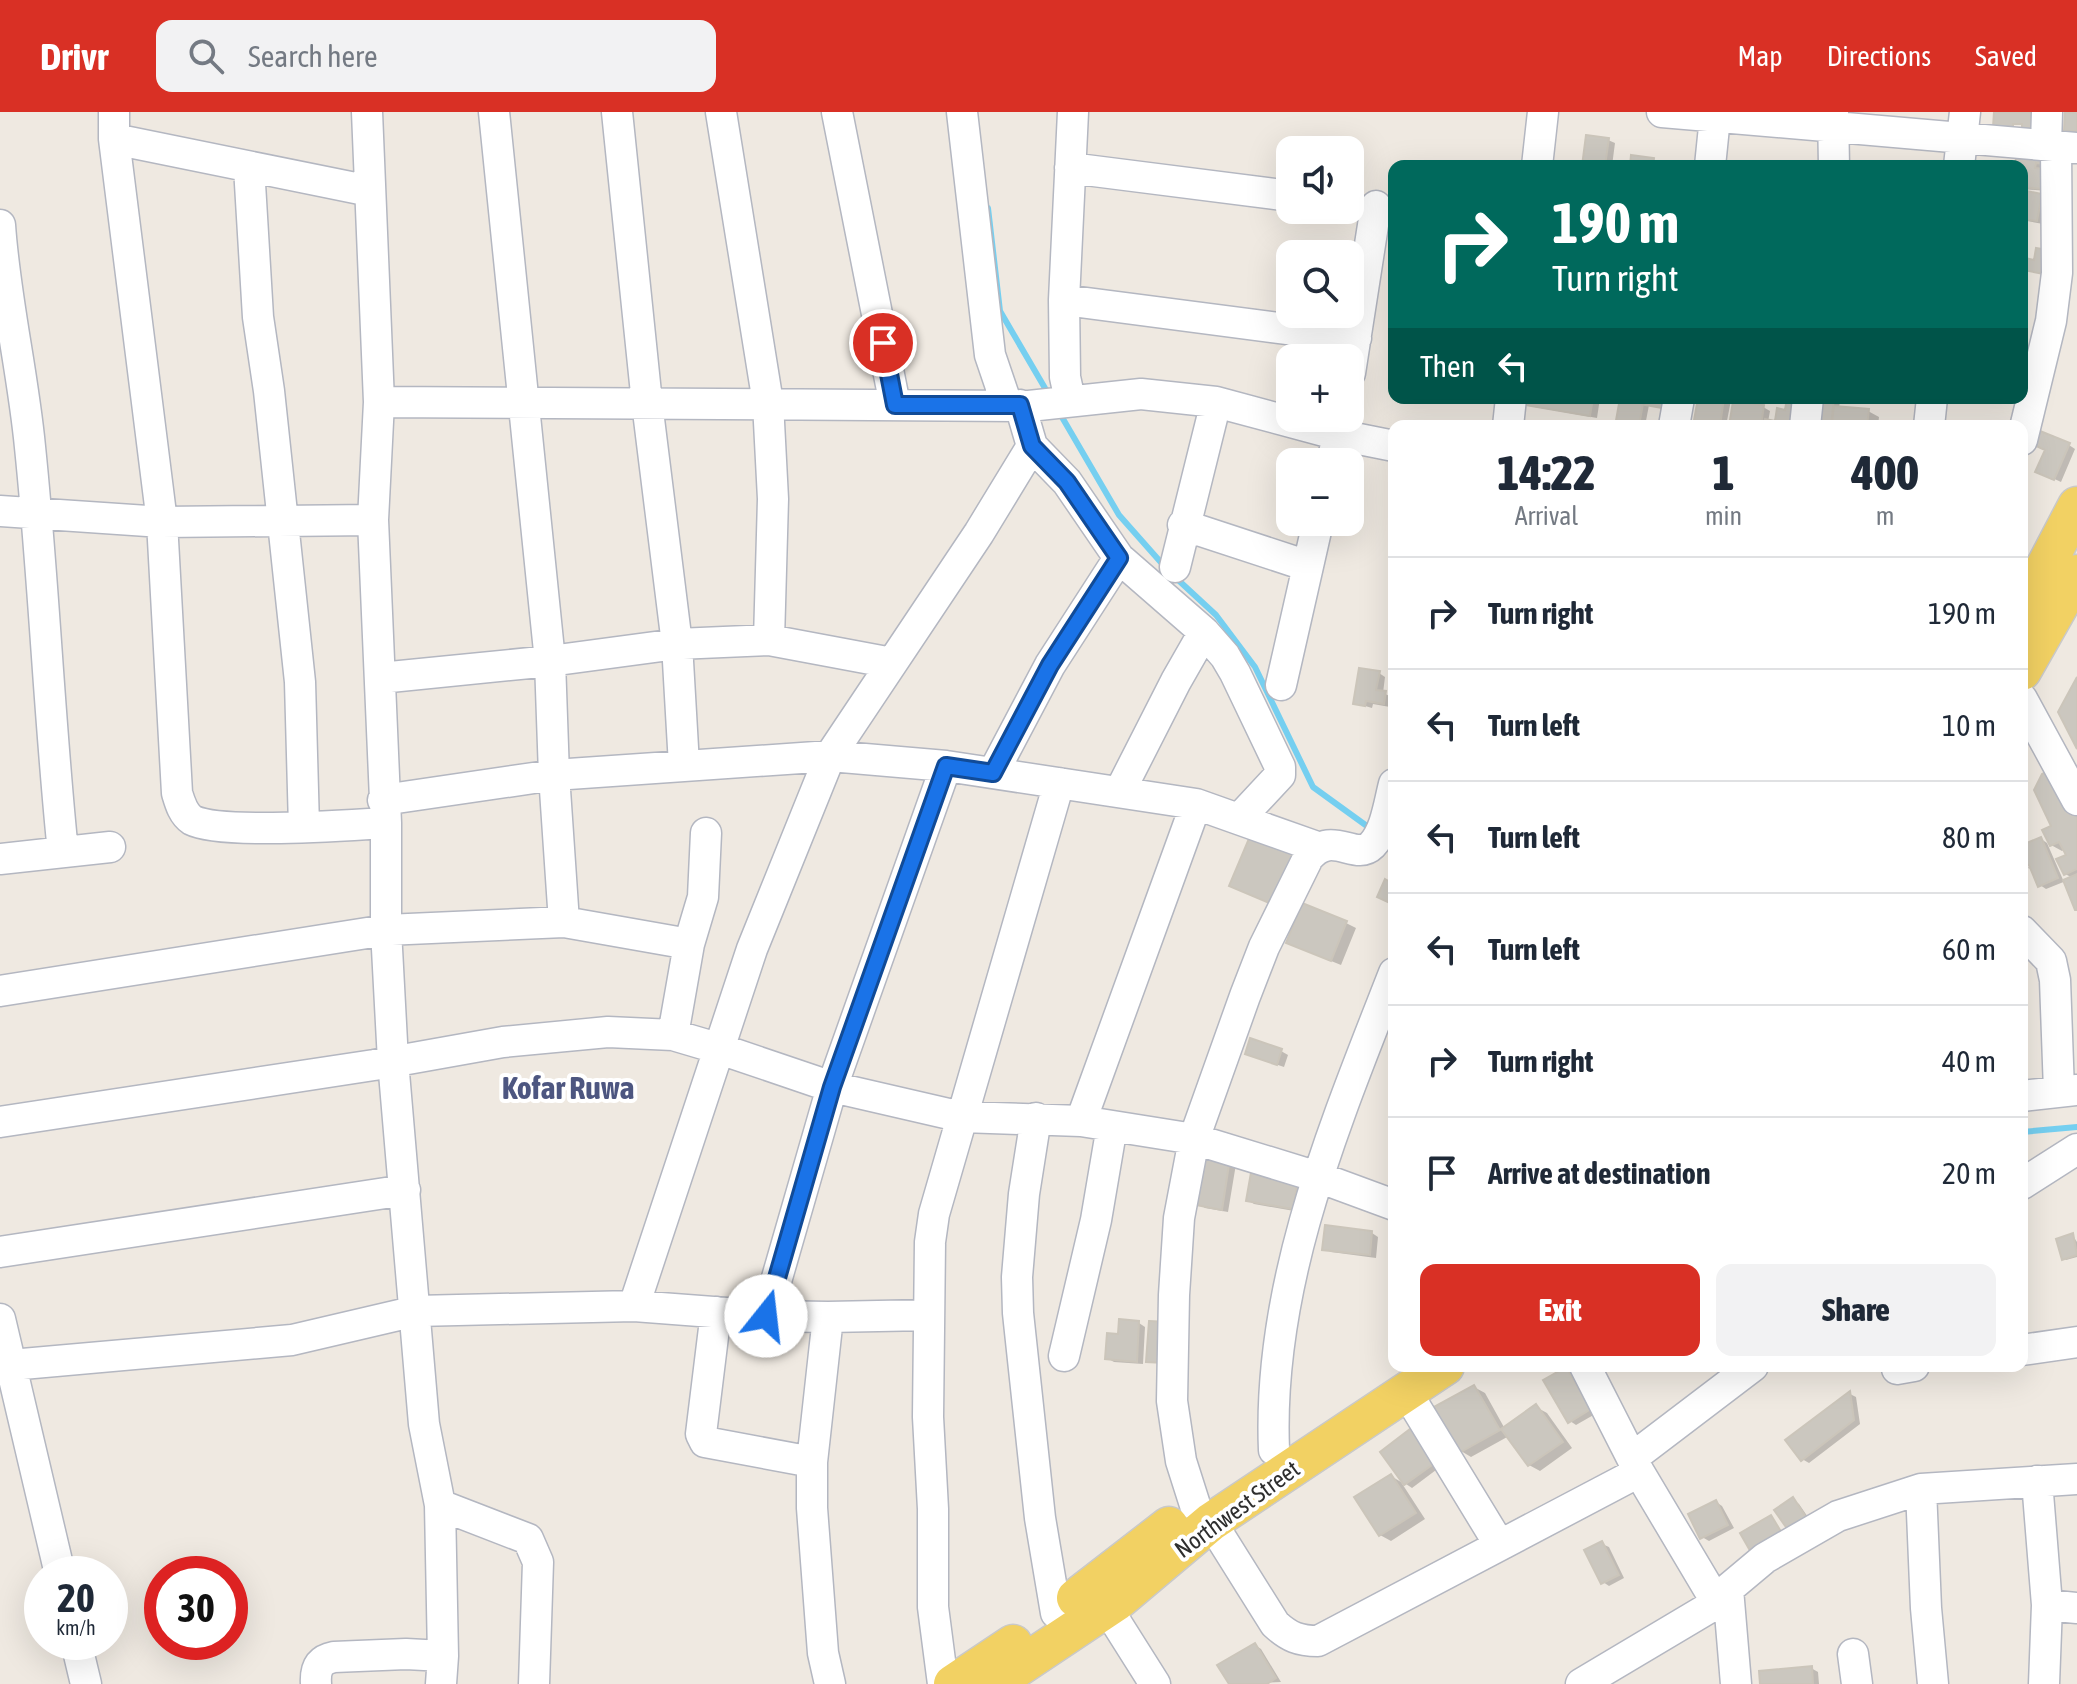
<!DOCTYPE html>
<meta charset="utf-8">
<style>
:root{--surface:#fff;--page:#f2f2f3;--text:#1f2937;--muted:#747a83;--line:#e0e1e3;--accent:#d93025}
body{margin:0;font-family:"Asap Condensed",sans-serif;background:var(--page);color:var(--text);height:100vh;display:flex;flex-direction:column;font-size:30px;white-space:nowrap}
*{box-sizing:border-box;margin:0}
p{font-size:26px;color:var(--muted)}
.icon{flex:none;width:44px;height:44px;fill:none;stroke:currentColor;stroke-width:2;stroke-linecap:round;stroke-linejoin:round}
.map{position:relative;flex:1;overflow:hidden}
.panel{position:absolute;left:1388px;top:308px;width:640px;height:952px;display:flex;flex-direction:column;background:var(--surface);border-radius:16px;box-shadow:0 8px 32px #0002}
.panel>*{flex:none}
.banner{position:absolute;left:1388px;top:48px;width:640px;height:244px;border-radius:16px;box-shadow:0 8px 32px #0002;background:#00695c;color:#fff;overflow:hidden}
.fabs{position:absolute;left:1276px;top:24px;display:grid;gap:16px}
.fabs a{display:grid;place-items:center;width:88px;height:88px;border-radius:16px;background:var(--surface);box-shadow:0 8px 32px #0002;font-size:40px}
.speed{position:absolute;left:24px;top:1444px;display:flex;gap:16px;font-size:40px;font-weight:700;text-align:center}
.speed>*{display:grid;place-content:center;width:104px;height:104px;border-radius:50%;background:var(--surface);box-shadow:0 8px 32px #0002;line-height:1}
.speed small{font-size:20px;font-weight:400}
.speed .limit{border:12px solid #d22;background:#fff;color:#111}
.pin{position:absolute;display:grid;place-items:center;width:68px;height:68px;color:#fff;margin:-34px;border:4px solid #fff;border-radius:50%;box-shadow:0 2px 8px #0007}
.me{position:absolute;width:88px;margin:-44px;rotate:16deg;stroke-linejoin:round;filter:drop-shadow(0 0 6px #0008)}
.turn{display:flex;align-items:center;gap:28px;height:168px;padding:0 32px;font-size:36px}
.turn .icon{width:104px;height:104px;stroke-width:2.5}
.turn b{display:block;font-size:56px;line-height:68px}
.then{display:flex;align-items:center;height:76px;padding:0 32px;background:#0003;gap:16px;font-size:30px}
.eta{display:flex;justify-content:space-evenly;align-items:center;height:136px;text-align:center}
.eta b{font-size:48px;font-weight:800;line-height:56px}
.button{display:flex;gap:16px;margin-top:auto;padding:16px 32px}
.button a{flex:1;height:92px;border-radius:16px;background:var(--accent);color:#fff;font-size:32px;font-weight:800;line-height:92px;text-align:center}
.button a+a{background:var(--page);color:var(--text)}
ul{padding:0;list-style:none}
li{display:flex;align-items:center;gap:24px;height:112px;padding:0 32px;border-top:2px solid var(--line)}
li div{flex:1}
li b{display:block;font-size:30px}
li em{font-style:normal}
header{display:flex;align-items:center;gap:48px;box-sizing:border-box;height:112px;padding:0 40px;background:var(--accent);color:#fff}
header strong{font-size:38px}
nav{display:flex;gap:44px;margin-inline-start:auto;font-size:28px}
.search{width:560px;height:72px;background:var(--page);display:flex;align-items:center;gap:20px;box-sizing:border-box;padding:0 28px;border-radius:16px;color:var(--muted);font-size:30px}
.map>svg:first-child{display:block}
.shadow{fill:#0003}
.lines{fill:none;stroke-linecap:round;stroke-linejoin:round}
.stream{stroke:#75cff0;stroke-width:6}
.building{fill:#cbc7bf;stroke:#cbc5ba;stroke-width:2}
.minor-casing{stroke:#b4b7c1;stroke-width:33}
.major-casing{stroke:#c9c9c9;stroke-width:41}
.minor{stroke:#fff;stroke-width:30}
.major{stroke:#f2d163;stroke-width:38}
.route-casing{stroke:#114b97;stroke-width:20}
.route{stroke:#1a73e8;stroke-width:14}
.labels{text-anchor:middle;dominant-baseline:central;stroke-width:8;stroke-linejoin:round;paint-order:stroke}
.street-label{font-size:24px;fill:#2e2e2e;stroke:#fff}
.district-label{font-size:32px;font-weight:bold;fill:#4d5680;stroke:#fff}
</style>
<header>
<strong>Drivr</strong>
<div class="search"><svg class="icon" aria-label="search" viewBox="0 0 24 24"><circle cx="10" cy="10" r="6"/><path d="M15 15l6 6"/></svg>Search here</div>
<nav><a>Map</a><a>Directions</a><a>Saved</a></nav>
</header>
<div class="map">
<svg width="2077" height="1572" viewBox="0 0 2077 1572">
<rect width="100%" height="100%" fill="#efe9e1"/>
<path class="shadow" d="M 1608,28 L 1615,31 L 1612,54 L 1584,54 Z
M 2045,43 L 2048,79 L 2022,77 L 2022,54 L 2017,54 Z
M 2022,80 L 2047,87 L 2043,112 L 2022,108 Z
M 2022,117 L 2027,119 L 2023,148 L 2036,150 L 2038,138 L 2048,140 L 2050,142 L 2047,161 L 2022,156 L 2022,159 Z
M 1523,286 L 1600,286 L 1597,306 L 1529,294 L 1523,291 Z
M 1611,286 L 1676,286 L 1652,292 L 1652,294 L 1649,293 L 1645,314 L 1617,314 L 1621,288 Z
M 1700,286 L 1726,286 L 1731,288 L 1726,314 L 1695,314 Z
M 1789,286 L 1805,314 L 1731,314 L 1763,295 L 1770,299 L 1768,310 L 1777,311 L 1787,300 Z
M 1825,286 L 1840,289 L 1839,296 L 1868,299 L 1879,305 L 1878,314 L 1843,314 L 1838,311 L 1838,314 L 1822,314 Z
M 2069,333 L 2075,337 L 2061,370 L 2044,362 L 2047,338 Z
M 1379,561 L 1385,565 L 1383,581 L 1392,585 L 1390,595 L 1373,592 L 1372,596 L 1355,591 Z
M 2077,690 L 2077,797 L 2066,769 L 2046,777 L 2040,773 L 2033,757 L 2027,756 L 2039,751 L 2026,752 L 2026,755 L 2022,749 L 2022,745 L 2041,727 L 2047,731 L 2064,770 L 2073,766 L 2065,762 L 2068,744 L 2065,737 L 2062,739 L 2051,733 L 2054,715 Z
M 1346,811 L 1356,816 L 1341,853 L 1299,836 Z
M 2022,914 L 2025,916 L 2027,943 L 2022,943 Z
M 1281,939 L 1288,943 L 1284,955 L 1254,945 Z
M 1230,1048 L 1236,1052 L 1228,1100 L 1205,1096 L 1199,1092 Z
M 1305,1069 L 1300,1100 L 1254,1092 L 1248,1088 Z
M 1372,1121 L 1378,1125 L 1376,1146 L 1331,1140 L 1324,1136 Z
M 2073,1124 L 2077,1130 L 2077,1145 L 2066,1148 L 2064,1146 Z
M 1139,1211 L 1145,1215 L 1143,1252 L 1114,1250 L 1107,1246 L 1120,1224 Z
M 1566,1257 L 1573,1261 L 1597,1301 L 1576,1313 L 1570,1309 Z
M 1474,1275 L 1485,1281 L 1505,1317 L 1536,1295 L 1547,1301 L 1572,1336 L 1540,1359 L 1529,1353 L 1509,1324 L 1471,1345 L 1461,1339 Z
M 1850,1282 L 1856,1285 L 1860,1312 L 1809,1351 L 1802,1347 Z
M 1382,1340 L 1444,1352 L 1412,1376 L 1406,1372 Z
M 1391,1364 L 1401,1370 L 1425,1407 L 1391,1429 L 1380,1423 Z
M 1793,1388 L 1799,1392 L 1812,1411 L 1796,1421 Z
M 1716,1390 L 1722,1394 L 1734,1416 L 1709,1429 L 1702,1425 Z
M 1602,1432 L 1609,1435 L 1624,1466 L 1609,1474 L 1603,1470 Z
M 1255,1533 L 1261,1537 L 1281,1570 L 1231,1572 Z
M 1811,1556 L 1818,1560 L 1819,1572 L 1762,1572 Z"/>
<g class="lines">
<path class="stream" d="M 988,96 L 1000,199 L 1049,283
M 1059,300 L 1119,403 L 1165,455
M 1176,466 L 1216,503 L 1255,555 L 1313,675 L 1371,717
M 2022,1020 L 2077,1015"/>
</g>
<path class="building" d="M 1994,0 L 2038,0 L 2037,17 L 2022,16 L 2022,12 L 2013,12 L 2013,16 L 1993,15 Z
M 2065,0 L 2077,1 L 2077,19 L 2064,19 Z
M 1586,23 L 1609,26 L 1605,54 L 1582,54 Z
M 2017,38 L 2045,41 L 2045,52 L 2036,51 L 2035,56 L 2044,57 L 2042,77 L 2022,75 L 2022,54 L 2015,54 Z
M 1631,43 L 1654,46 L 1653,54 L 1630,54 Z
M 2022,78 L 2042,82 L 2037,109 L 2022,107 Z
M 2036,136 L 2049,138 L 2044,162 L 2023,158 L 2025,146 L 2034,148 Z
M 1521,286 L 1593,286 L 1590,304 L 1520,292 Z
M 1620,286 L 1644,286 L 1639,314 L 1615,314 Z
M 1647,286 L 1669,286 L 1668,297 L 1645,293 Z
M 1698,286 L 1724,286 L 1720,314 L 1693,314 Z
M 1787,286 L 1802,286 L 1798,314 L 1764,314 L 1765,307 L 1775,309 L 1777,296 L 1785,298 Z
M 1823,286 L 1834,286 L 1831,314 L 1820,314 Z
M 1733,289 L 1764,293 L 1761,314 L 1729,314 Z
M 1834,294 L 1869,297 L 1867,314 L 1848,314 L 1848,311 L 1832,310 Z
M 2040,319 L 2070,331 L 2054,368 L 2035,360 L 2045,338 L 2034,333 Z
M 1359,556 L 1380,559 L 1376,578 L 1386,579 L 1384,592 L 1366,589 L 1365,594 L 1353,592 Z
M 2077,565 L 2077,637 L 2058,600 Z
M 2054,656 L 2077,704 L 2077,757 L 2064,763 L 2056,747 L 2066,743 L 2059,730 L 2050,734 L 2042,718 L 2051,714 L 2034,678 L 2042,662 Z
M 1253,717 L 1298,736 L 1274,793 L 1229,774 Z
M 2041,725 L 2058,766 L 2038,775 L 2029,753 L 2022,754 L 2022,743 L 2024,742 L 2022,733 Z
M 2077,762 L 2077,798 L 2075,798 L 2063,768 Z
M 1385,767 L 1394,772 L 1394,793 L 1377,785 Z
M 1302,791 L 1347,809 L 1331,849 L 1286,831 Z
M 1250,926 L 1282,937 L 1277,953 L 1245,942 Z
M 1205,1042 L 1230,1046 L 1222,1098 L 1196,1093 Z
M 1252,1055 L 1299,1063 L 1293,1097 L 1246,1089 Z
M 1325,1113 L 1372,1119 L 1370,1143 L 1322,1138 Z
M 2073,1121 L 2077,1143 L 2062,1148 L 2056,1127 Z
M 1119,1207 L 1139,1209 L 1137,1250 L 1105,1247 L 1107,1221 L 1118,1222 Z
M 1149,1209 L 1167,1210 L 1165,1251 L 1146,1250 Z
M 1566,1255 L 1591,1297 L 1568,1311 L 1543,1268 Z
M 1474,1273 L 1500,1318 L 1459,1341 L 1434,1295 Z
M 1850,1279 L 1854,1308 L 1801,1349 L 1785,1328 Z
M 1536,1292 L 1563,1330 L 1528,1354 L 1501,1317 Z
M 1414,1314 L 1439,1348 L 1404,1373 L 1380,1340 Z
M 1391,1362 L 1416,1401 L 1379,1424 L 1354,1385 Z
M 1793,1385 L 1807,1407 L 1788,1418 L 1774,1398 Z
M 1716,1388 L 1728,1413 L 1700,1427 L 1688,1402 Z
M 1771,1403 L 1783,1423 L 1752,1442 L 1740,1421 Z
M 1602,1429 L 1619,1463 L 1601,1472 L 1584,1438 Z
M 1255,1531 L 1276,1566 L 1267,1572 L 1229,1572 L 1217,1553 Z
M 1812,1554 L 1813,1572 L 1760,1572 L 1759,1559 Z"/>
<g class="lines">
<defs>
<path id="minor" d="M 114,0 L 114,27 L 162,410 L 177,681 C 180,691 183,702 192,708 C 221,723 348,713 386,711
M 367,0 L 379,290 L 373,408 L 386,711 L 386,818 L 393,949 L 424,1312 L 440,1393 L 443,1544 L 441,1572
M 494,0 L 550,549 L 554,663 L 564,810
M 617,0 L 647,291 L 677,532 L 684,653
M 721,0 L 768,291 L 773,387 L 769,528
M 837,0 L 895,293
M 962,0 L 990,243 L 1007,293
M 1662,0 L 2077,36
M 1833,0 L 1834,54
M 114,27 L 370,79
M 2046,33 L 2047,0
M 1537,54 L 1543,0
M 1710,54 L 1715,5
M 1959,54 L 1965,0
M 249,55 L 258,205 L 269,279 L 300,570 L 304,715
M 1070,56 L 1290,84
M 0,113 C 5,187 23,261 30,335 C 44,470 49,605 63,740
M 1064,188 L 1356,226
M 1350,261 L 1376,94
M 1070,288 L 1065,265 L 1064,188 L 1073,0
M 379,290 L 1029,294 L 1141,282 L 1216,290 L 1339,323 L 1394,334
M 1508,314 L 1511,286
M 1674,314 L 1679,286
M 1805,314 L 1808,286
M 1929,314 L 1932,286
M 2022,328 L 2051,209 L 2057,161 L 2056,34
M 1032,334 L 1067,370 L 1119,446 L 1204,520 L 1225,544 L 1235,561 L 1280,655 L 1280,663 L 1239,707
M 1332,350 L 1342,306
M 0,399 L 162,410 L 373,408
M 1183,413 L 1308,454
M 1175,455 L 1216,290
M 380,566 L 550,549 L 677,532 L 769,528 L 892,551
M 1281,573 L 1318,410
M 2022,587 L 2077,688
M 993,661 L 1050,553 L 1119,446
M 1120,679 L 1176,569 L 1204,520
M 383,688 L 554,663 L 830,644 L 946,654 L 1196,692 L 1317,735
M 0,747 L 110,735
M 2022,819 L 2051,849 L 2055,868 L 2059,979
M 0,879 L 386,818 L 564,810 L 689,832 L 703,785 L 706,721
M 673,923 L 689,832
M 2022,984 L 2077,978
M 1036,1006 L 1024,1082 L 1017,1165 L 1018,1201 L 1040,1406 L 1056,1501
M 1081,1009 L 1196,692
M 0,1010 L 374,953 L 503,930 L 608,920 L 673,923 L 717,936 L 832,975 L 962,1005 L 1081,1009 L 1194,1027 L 1318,1065 L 1394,1093
M 2022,1072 L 2077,1037
M 0,1140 L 405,1078
M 634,1194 L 752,837 L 830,644 L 979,421 L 1032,334 L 1020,293
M 716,1200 L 701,1322 L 705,1330 L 812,1350
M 766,1204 L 832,975 L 946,654
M 828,1205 L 928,1203
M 0,1207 L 60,1462
M 2022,1238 L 2077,1230
M 1064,1244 L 1096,1108 L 1112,1014
M 11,1253 L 292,1228 L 416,1199 L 634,1194 L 766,1204 L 828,1205 L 812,1350 L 812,1396 L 823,1541 L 830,1572
M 1585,1254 L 1639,1360 L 1717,1491
M 1897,1257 L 1914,1254
M 1407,1281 L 1499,1432
M 1274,1338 C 1267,1172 1335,1012 1394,861
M 1632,1346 L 1753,1254
M 2037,1369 L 2047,1493 L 2044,1572
M 1921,1377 L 1926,1496 L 1933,1572
M 440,1393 L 528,1427 L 538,1450 L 534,1572
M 1195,1393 L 1181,1349 L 1172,1289 L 1174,1183 L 1179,1106 L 1194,1027 L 1245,884 L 1264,835 L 1308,746 C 1332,716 1355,750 1372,733 C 1386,718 1389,691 1394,672
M 1211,1410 L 1275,1512 C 1289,1525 1299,1529 1318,1529 L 1639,1360
M 1728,1477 L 1736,1572
M 2047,1493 L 2077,1496
M 1107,1496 L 1155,1572
M 76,1530 L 86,1572
M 1853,1542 L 1857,1572
M 316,1572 C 315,1557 319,1548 334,1545 L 406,1542 L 443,1544
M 943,1572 L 933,1495 L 933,1397 L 928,1305 L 930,1130 L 934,1102 L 1059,671
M 1581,1572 L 1717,1491 L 1728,1477 L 1765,1446 L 1838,1404 L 1921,1377 L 2077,1367"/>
<path id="major" d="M 2022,499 L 2077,394
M 2022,559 L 2077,462
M 1076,1486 L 1169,1414
M 953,1572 L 1013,1532
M 993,1572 L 1116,1490 L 1211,1410 L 1445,1254"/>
</defs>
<use href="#minor" class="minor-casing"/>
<use href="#major" class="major-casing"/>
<use href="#minor" class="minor"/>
<use href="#major" class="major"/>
</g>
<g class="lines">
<defs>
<path id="route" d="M 766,1204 L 832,975 L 946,654 L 993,661 L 1050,553 L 1119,446 L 1067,370 L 1032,334 L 1020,293 L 895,293 L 883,231"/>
</defs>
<use href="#route" class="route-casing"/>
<use href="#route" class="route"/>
</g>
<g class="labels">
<g class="street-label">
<text transform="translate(1237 1397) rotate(-36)">Northwest Street</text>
</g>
<g class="district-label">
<text x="568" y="975">Kofar Ruwa</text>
</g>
</g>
</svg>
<div class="fabs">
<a><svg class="icon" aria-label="sound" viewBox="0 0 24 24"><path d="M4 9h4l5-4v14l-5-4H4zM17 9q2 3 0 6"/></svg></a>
<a><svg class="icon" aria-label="search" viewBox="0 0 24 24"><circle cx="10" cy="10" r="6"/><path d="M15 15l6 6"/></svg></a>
<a>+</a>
<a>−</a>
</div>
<div class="speed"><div>20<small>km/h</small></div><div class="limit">30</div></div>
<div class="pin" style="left:883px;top:231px;background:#d93025"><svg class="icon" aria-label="arrive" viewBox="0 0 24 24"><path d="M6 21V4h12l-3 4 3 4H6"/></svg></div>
<svg class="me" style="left:766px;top:1204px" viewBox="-20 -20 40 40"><circle r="19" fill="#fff"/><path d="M0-13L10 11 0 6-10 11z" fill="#1a73e8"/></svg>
<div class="banner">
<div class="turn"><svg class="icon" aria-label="right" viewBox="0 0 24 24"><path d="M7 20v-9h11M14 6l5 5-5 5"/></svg><div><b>190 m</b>Turn right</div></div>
<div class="then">Then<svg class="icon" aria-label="left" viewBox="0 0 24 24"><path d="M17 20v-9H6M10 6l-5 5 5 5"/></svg></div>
</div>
<section class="panel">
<div class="eta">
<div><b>14:22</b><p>Arrival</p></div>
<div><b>1</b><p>min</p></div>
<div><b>400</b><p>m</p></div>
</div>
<ul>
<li><svg class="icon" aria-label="right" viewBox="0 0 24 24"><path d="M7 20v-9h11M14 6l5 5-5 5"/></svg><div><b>Turn right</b></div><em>190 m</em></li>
<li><svg class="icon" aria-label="left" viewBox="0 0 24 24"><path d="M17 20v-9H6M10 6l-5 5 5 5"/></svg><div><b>Turn left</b></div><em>10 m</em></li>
<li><svg class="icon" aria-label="left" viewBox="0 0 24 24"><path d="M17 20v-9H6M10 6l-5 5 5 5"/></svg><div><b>Turn left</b></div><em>80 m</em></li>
<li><svg class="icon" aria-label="left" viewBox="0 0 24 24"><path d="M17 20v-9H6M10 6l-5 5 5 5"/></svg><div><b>Turn left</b></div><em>60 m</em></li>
<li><svg class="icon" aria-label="right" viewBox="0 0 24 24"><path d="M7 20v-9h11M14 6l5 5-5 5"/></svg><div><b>Turn right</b></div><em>40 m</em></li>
<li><svg class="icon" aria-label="arrive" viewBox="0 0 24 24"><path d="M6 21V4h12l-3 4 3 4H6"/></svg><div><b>Arrive at destination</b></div><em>20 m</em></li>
</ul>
<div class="button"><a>Exit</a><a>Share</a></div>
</section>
</div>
